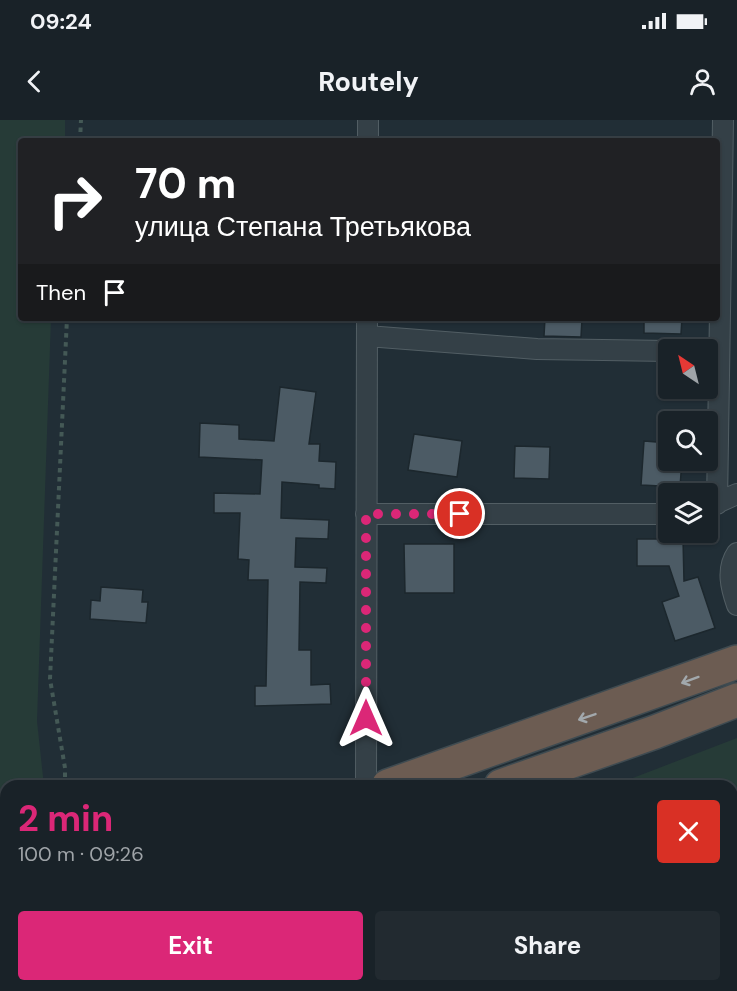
<!DOCTYPE html>
<meta charset="utf-8">
<style>
:root{--surface:#192228;--page:#222a30;--text:#f1f3f6;--muted:#9fa4a8;--line:#373f45;--accent:#db2777}
body{margin:0;font-family:"DM Sans",sans-serif;background:var(--page);color:var(--text);height:100vh;display:flex;flex-direction:column;font-size:22px;white-space:nowrap}
*{box-sizing:border-box;margin:0}
p{font-size:20px;color:var(--muted)}
.icon{flex:none;width:33px;height:33px;fill:none;stroke:currentColor;stroke-width:2;stroke-linecap:round;stroke-linejoin:round}
.map{position:relative;flex:1;overflow:hidden}
.drawer{position:absolute;left:0px;top:660px;width:738px;height:212px;display:flex;flex-direction:column;background:var(--surface);border-radius:18px 18px 0 0;box-shadow:0 2px 4px #0004,0 0 0 2px var(--line)}
.drawer>*{flex:none}
.top-card{position:absolute;left:18px;top:18px;width:702px;height:183px;border-radius:6px;box-shadow:0 2px 4px #0004,0 0 0 2px var(--line);background:#202124;color:#fff;overflow:hidden}
.needle{width:39px;rotate:325deg}
.buttons{position:absolute;left:658px;top:219px;display:grid;gap:12px}
.buttons a{display:grid;place-items:center;width:60px;height:60px;border-radius:6px;background:var(--surface);box-shadow:0 2px 4px #0004,0 0 0 2px var(--line);font-size:30px}
.pin{position:absolute;display:grid;place-items:center;width:51px;height:51px;color:#fff;margin:-26px;border:3px solid #fff;border-radius:50%;box-shadow:0 2px 6px #0007}
.me{position:absolute;width:66px;margin:-33px;rotate:0deg;stroke-linejoin:round;filter:drop-shadow(0 0 4px #0008)}
.turn{display:flex;align-items:center;gap:21px;height:126px;padding:0 18px;font-size:27px}
.turn .icon{width:78px;height:78px;stroke-width:2.5}
.turn b{display:block;font-size:42px;line-height:51px}
.then{display:flex;align-items:center;height:57px;padding:0 18px;background:#0003;gap:12px;font-size:22px}
.round{display:grid;place-items:center;flex:none;width:63px;height:63px;border-radius:6px;background:var(--page)}
.headline{display:flex;align-items:center;justify-content:space-between;height:102px;padding:0 18px}
h1{font-size:36px;font-weight:700;line-height:45px;color:var(--accent)}
.action{display:flex;gap:12px;margin-top:auto;padding:12px 18px}
.action a{flex:1;height:69px;border-radius:6px;background:var(--accent);color:#fff;font-size:24px;font-weight:700;line-height:69px;text-align:center}
.action a+a{background:var(--page);color:var(--text)}
.status{display:flex;justify-content:space-between;align-items:center;height:42px;padding:0 30px;background:var(--surface);direction:ltr}
.status svg{height:16px;fill:currentColor}
header{display:flex;justify-content:space-between;align-items:center;height:78px;padding:0 18px;background:var(--surface);font-size:27px;font-weight:700}
.map>svg:first-child{display:block}
.green{fill:#263b37}
.building{fill:#4c5b65;stroke:#1c272d;stroke-width:1.5}
.lines{fill:none;stroke-linecap:round;stroke-linejoin:round}
.street-casing{stroke:#525e64;stroke-width:22}
.highway-casing{stroke:#3f4b51;stroke-width:36}
.path{stroke:#445956;stroke-width:4;stroke-dasharray:4.5 4.5;stroke-linecap:butt}
.street{stroke:#344047;stroke-width:20}
.highway{stroke:#6c5c52;stroke-width:33}
.oneway{stroke:#a2a8ac}
.route{stroke:#db2777;stroke-width:10;stroke-dasharray:0 18}
</style>
<div class="status"><b>09:24</b><svg viewBox="0 0 49 12"><path d="M0 12V9h3v3zM5 12V6h3v6zM10 12V3h3v9zM15 12V0h3v12zM26 1h20v11H26zM47 4h2v5h-2z"/></svg></div>
<header><svg class="icon" aria-label="back" viewBox="0 0 24 24"><path d="M15 5l-7 7 7 7"/></svg>Routely<svg class="icon" aria-label="person" viewBox="0 0 24 24"><circle cx="12" cy="8" r="4"/><path d="M4 21q1-7 8-7t8 7"/></svg></header>
<div class="map">
<svg width="737" height="871" viewBox="0 0 737 871">
<rect width="100%" height="100%" fill="#212e36"/>
<path class="green" d="M 0,0 L 65,0 L 65,21 L 21,21 L 21,198 L 51,198 L 37,601 L 44,666 L 6,666 L 6,723 L 0,725 Z
M 737,618 L 737,871 L 0,871 L 0,830 L 6,829 L 6,866 L 732,866 L 732,666 L 612,666 Z"/>
<path class="building" d="M 545,198 L 582,199 L 581,217 L 544,216 Z
M 644,198 L 682,198 L 681,214 L 644,213 Z
M 280,267 L 316,272 L 309,324 L 320,324 L 319,341 L 336,342 L 335,369 L 319,368 L 319,365 L 282,362 L 281,398 L 329,400 L 328,419 L 296,418 L 295,447 L 327,448 L 326,463 L 300,462 L 299,530 L 311,530 L 311,565 L 330,564 L 331,584 L 255,586 L 255,566 L 266,566 L 268,460 L 248,460 L 249,440 L 238,439 L 240,393 L 214,393 L 214,373 L 260,374 L 262,340 L 199,337 L 200,303 L 239,305 L 239,319 L 274,321 Z
M 414,314 L 462,321 L 457,357 L 408,350 Z
M 644,321 L 669,323 L 669,340 L 682,340 L 680,367 L 641,365 Z
M 515,326 L 550,327 L 549,359 L 514,358 Z
M 637,419 L 683,419 L 684,461 L 698,457 L 715,508 L 675,521 L 662,482 L 679,476 L 669,446 L 637,446 Z
M 404,424 L 454,424 L 454,473 L 405,473 Z
M 101,467 L 143,470 L 142,482 L 148,482 L 146,503 L 90,499 L 91,480 L 100,481 Z"/>
<g class="lines">
<defs>
<path id="street" d="M 368,21 L 368,0
M 367,216 L 537,229 L 669,231
M 717,384 L 723,0
M 708,387 L 737,374
M 366,394 L 669,394
M 737,433 C 726,449 731,468 737,485
M 366,666 L 367,198
M 732,825 L 737,825
M 499,871 L 527,866"/>
<path id="highway" d="M 388,666 L 737,542
M 501,666 L 655,612 L 737,580
M 0,778 L 6,776
M 0,812 L 6,810"/>
</defs>
<use href="#street" class="street-casing"/>
<use href="#highway" class="highway-casing"/>
<path class="path" d="M 80,21 L 81,0
M 65,666 L 65,648 L 50,559 L 67,198"/>
<use href="#street" class="street"/>
<use href="#highway" class="highway"/>
</g>
<defs><path id="oneway-shaft" d="M-6 0H5M1.5-3L5.5 0L1.5 3" fill="none" stroke-width="1.6" stroke-linecap="round" stroke-linejoin="round" transform="scale(1.5)"/></defs>
<g class="oneway">
<use href="#oneway-shaft" transform="translate(690 560) rotate(160)"/>
<use href="#oneway-shaft" transform="translate(587 597) rotate(161)"/>
</g>
<g class="lines">
<path class="route" d="M 366,598 L 366,394 L 460,394"/>
</g>
</svg>
<div class="buttons">
<a><svg class="needle" viewBox="-14 -14 28 28"><path d="M0-13l5 13h-10z" fill="#e53935"/><path d="M0 13l5-13h-10z" fill="#9fa4a8"/></svg></a>
<a><svg class="icon" aria-label="search" viewBox="0 0 24 24"><circle cx="10" cy="10" r="6"/><path d="M15 15l6 6"/></svg></a>
<a><svg class="icon" aria-label="layers" viewBox="0 0 24 24"><path d="M12 4l9 5-9 5-9-5zM3 14l9 5 9-5"/></svg></a>
</div>
<div class="pin" style="left:460px;top:394px;background:#d93025"><svg class="icon" aria-label="arrive" viewBox="0 0 24 24"><path d="M6 21V4h12l-3 4 3 4H6"/></svg></div>
<svg class="me" style="left:366px;top:598px" viewBox="-20 -20 40 40"><path d="M0-17L14 15 0 8-14 15z" fill="#db2777" stroke="#fff" stroke-width="4"/></svg>
<div class="top-card">
<div class="turn"><svg class="icon" aria-label="right" viewBox="0 0 24 24"><path d="M7 20v-9h11M14 6l5 5-5 5"/></svg><div><b>70 m</b>улица Степана Третьякова</div></div>
<div class="then">Then<svg class="icon" aria-label="arrive" viewBox="0 0 24 24"><path d="M6 21V4h12l-3 4 3 4H6"/></svg></div>
</div>
<section class="drawer">
<div class="headline"><div><h1>2 min</h1><p>100 m · 09:26</p></div><a class="round" style="background:#d93025;color:#fff"><svg class="icon" aria-label="close" viewBox="0 0 24 24"><path d="M6 6l12 12M18 6L6 18"/></svg></a></div>
<div class="action"><a>Exit</a><a>Share</a></div>
</section>
</div>
